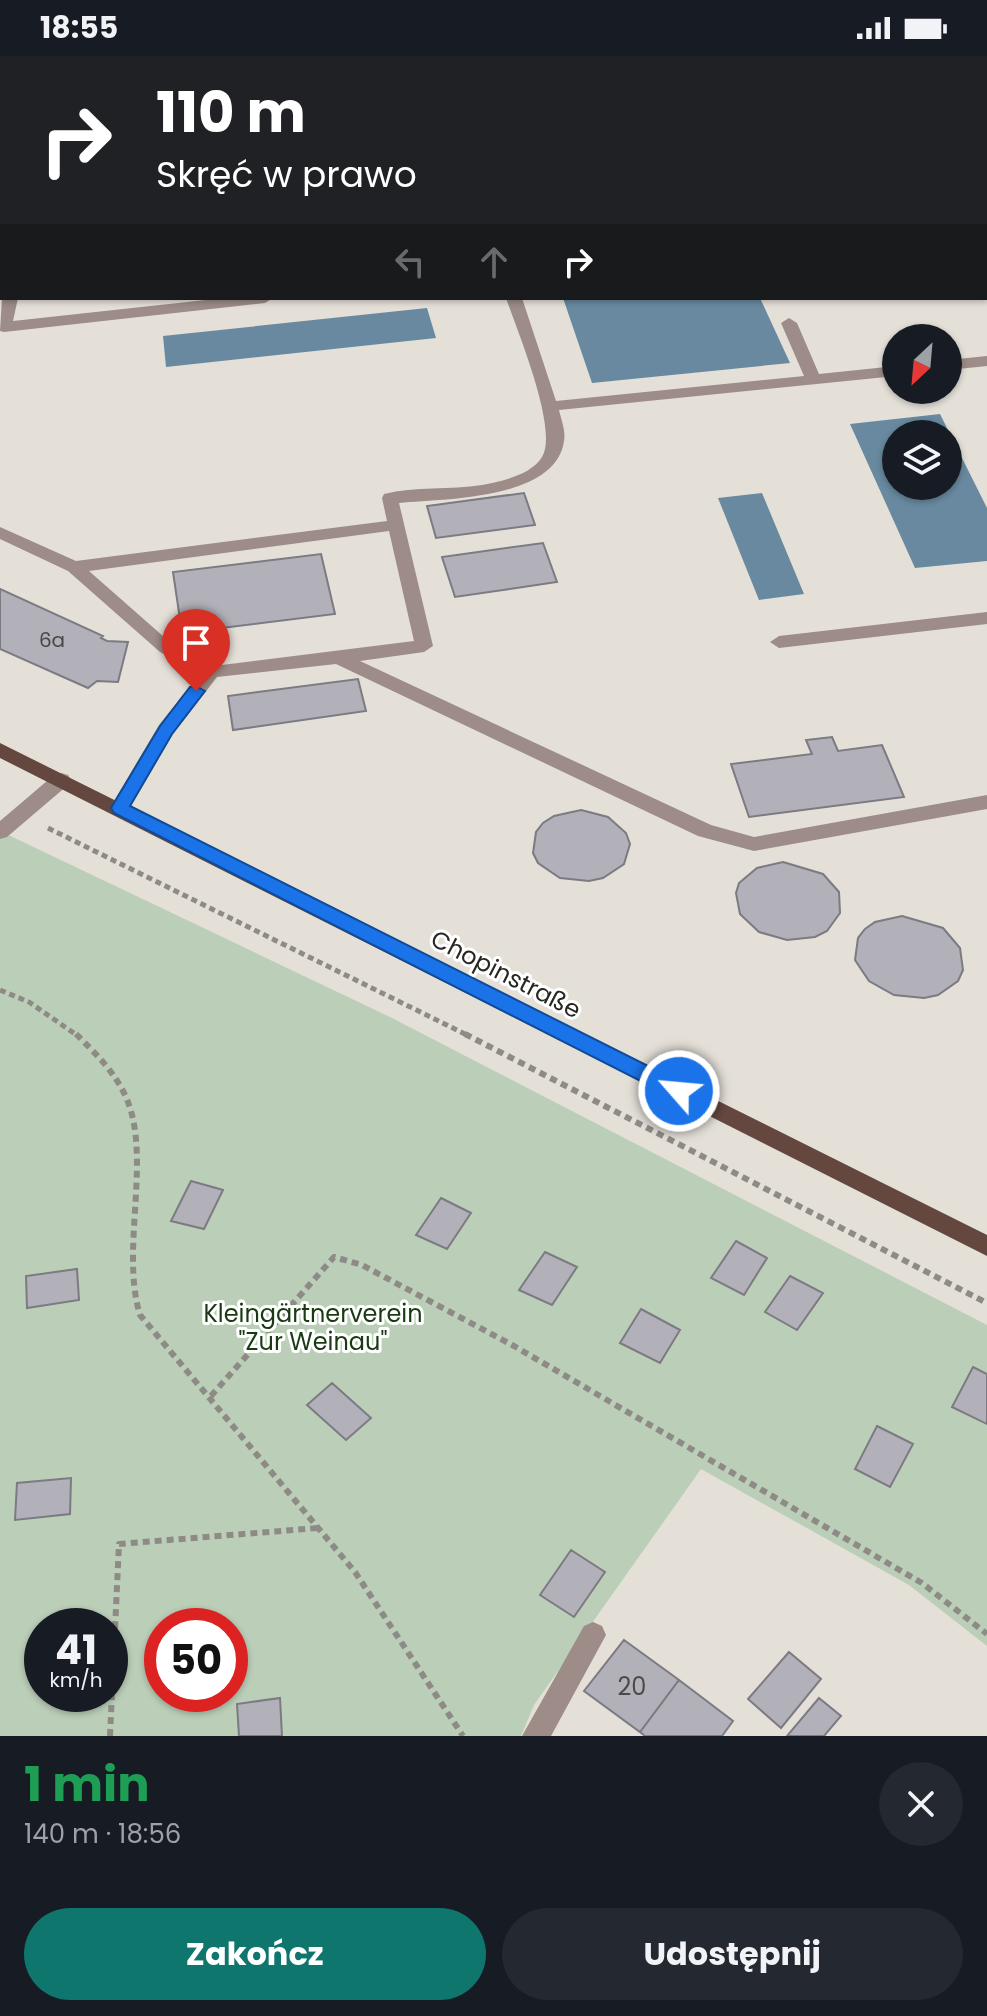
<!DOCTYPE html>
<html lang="pl">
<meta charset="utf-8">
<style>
:root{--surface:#171b24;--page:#242831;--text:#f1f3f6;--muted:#9ea1a6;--accent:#0f766e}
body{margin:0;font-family:Poppins,sans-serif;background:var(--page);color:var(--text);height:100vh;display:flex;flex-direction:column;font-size:30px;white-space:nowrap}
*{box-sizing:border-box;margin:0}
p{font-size:26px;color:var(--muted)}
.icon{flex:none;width:44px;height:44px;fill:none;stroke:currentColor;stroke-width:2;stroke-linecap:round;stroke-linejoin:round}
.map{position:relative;height:1680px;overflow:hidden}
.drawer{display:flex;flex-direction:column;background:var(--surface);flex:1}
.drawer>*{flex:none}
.banner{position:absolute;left:0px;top:0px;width:988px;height:244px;box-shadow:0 2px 6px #0004;background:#202124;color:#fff;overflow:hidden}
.needle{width:52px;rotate:206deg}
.fabs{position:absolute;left:882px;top:268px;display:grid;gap:16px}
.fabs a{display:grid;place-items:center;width:80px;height:80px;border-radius:50%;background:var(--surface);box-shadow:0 2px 6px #0004;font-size:40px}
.speed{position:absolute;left:24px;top:1552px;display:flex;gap:16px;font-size:40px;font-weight:700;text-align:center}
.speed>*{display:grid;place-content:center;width:104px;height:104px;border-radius:50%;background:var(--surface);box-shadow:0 2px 6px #0004;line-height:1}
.speed small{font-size:20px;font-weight:400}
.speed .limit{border:12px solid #d22;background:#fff;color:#111}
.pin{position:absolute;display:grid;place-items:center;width:68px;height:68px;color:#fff;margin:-82px -34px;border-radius:50% 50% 50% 0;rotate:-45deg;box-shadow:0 0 8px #0007}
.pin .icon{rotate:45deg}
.me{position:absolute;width:88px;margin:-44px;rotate:297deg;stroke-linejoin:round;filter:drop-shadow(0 0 6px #0008)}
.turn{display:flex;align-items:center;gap:28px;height:168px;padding:0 24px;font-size:36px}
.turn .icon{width:104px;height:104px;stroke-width:2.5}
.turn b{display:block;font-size:56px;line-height:68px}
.lanes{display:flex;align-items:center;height:76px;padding:0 24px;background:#0003;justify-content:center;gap:40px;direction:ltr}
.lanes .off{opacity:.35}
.round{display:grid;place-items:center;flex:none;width:84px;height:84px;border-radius:42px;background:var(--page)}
.headline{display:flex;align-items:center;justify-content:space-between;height:136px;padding:0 24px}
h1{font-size:48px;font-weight:700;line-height:60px;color:#1e9e55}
.action{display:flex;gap:16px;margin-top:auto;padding:16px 24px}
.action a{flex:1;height:92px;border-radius:48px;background:var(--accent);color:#fff;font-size:32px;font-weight:700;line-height:92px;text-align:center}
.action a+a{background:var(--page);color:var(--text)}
.status{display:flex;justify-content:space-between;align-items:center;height:56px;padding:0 40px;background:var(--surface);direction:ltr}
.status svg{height:22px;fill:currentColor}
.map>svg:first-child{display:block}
.green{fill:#bbceb8;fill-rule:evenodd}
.water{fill:#68899f;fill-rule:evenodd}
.building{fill:#b2b0b8;stroke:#7c7a82;stroke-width:2}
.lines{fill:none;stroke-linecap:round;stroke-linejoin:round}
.path-far1{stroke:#8e8b86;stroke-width:5;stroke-dasharray:6 4;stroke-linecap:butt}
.path{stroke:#8e8b86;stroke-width:6;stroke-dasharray:7 5;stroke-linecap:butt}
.minor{fill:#9d8c87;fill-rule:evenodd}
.major{fill:#64473e;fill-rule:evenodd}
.route{fill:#1a73e8;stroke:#114b97;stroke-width:2}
.labels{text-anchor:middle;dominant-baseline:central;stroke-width:6;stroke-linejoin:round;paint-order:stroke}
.number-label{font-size:20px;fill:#4a4848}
.street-label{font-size:24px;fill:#272623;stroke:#fff}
.park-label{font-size:24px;fill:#183b12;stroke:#fff}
.near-number-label{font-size:24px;fill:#4a4848}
</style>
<div class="status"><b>18:55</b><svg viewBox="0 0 49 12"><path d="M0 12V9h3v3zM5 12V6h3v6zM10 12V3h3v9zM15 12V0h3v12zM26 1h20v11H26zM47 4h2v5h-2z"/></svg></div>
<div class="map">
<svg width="987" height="1680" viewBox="0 0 987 1680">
<rect width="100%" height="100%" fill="#e4e0d8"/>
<path class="green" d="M 0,775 L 390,961 L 987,1269 L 987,1590 L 909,1529 L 701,1413 L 534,1649 L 521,1680 L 0,1680 ZM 42,1570 L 110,1570 L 110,1638 L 42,1638 ZM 162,1570 L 230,1570 L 230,1638 L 162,1638 Z"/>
<path class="water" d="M 563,242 L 760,242 L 790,307 L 592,327 Z
M 427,252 L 436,282 L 166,311 L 163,280 Z
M 940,358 L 987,452 L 987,505 L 915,512 L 850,368 ZM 896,378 L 948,378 L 948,430 L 896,430 Z
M 762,437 L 804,538 L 759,544 L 718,442 Z"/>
<path class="building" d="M 524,437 L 535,469 L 436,482 L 427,450 Z
M 543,487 L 557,526 L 455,541 L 442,501 Z
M 321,498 L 335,558 L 182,577 L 173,516 Z
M 0,533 L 103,580 L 101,582 L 107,585 L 128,586 L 118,626 L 97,625 L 88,632 L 0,593 Z
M 358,623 L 366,655 L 233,674 L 228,640 Z
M 832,681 L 838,695 L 882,689 L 904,741 L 749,761 L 731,708 L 812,698 L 806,684 Z
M 581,754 L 608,761 L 626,777 L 630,788 L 624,808 L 603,822 L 589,825 L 560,822 L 538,807 L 533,797 L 536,776 L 543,767 L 554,760 Z
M 783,806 L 823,818 L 839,836 L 840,857 L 827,875 L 815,881 L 787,884 L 759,876 L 740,858 L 736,837 L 739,827 L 757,812 Z
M 902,860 L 943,872 L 960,892 L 963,914 L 958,925 L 938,939 L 924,942 L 894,939 L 869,925 L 855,904 L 858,882 L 865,873 L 875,866 Z
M 191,1125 L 223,1134 L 204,1173 L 171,1165 Z
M 441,1142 L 471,1157 L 447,1193 L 416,1179 Z
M 736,1185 L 767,1202 L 744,1239 L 711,1222 Z
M 545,1196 L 577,1211 L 552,1249 L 519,1234 Z
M 77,1213 L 79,1244 L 27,1252 L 26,1220 Z
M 790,1220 L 823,1237 L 797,1274 L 765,1256 Z
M 641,1253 L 680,1274 L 660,1307 L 620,1287 Z
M 973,1311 L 987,1318 L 987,1368 L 952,1351 Z
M 332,1327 L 371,1362 L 346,1384 L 307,1349 Z
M 877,1370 L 913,1388 L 890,1431 L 855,1413 Z
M 71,1422 L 70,1458 L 15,1464 L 17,1427 Z
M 571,1494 L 605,1516 L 574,1561 L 540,1539 Z
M 624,1584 L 679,1624 L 640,1676 L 584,1635 Z
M 789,1596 L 821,1623 L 781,1672 L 748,1643 Z
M 679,1624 L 733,1665 L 722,1680 L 645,1680 L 640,1676 Z
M 280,1642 L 282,1680 L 239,1680 L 237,1648 Z
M 819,1642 L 841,1660 L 824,1680 L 787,1680 Z"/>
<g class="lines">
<path class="path-far1" d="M 48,772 L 469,980
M 0,934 L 29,946 L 78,980"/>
<path class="path" d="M 76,978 C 94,996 111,1012 123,1035 C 155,1095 119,1191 140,1259 L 355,1516 L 463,1680
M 465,978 L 987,1247
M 211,1340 L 334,1201 L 362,1209 L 514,1290 L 922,1527 L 987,1578
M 110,1680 L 119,1488 L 318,1472"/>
<path class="minor" d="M 425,0 L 437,0 L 439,2 L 425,2 Z
M 2,242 L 18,242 L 13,265 L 224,242 L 273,242 L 265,247 L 4,276 L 0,275 Z
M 506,242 L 522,242 L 556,345 L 804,320 L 781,267 L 789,262 L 797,267 L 819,318 L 896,310 L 896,320 L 559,354 C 561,363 566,375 564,385 C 556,444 444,443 399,447 L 433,590 L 424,596 L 360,605 L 711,769 L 754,781 L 987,739 L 987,753 L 754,795 L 698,780 L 336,608 L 217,621 L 173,678 L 127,757 L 113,757 L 110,752 L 159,669 L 200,618 L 160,596 L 68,515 L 0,483 L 0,471 L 76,505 L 387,465 L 382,442 L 384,438 C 415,430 450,434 482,429 C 502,425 531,419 542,401 C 559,374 517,274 506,242 ZM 389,475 L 414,585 L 214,610 L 172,588 L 89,515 Z
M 987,300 L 987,310 L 948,314 L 948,304 Z
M 987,556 L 987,568 L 779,592 L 770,586 L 779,580 Z
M 61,717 L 68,719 L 71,724 L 68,729 L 7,781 L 0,783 L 0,765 L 54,719 Z
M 593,1566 L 602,1570 L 606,1579 L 551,1680 L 522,1680 L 584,1570 Z"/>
<path class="major" d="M 0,687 L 987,1179 L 987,1200 L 0,702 Z"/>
</g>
<path class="route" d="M 196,630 L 205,635 L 172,678 L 130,750 L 686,1029 L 689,1035 L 686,1041 L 672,1041 L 114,757 L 111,752 L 160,670 L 190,631 Z"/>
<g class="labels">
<g class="number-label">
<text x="52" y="584">6a</text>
</g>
<g class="street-label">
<text transform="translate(506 918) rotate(27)">Chopinstraße</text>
</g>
<g class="park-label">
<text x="313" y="1257">Kleingärtnerverein<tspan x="313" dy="28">"Zur Weinau"</tspan></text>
</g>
<g class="near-number-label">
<text x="632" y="1630">20</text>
</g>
</g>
</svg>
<div class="fabs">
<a><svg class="needle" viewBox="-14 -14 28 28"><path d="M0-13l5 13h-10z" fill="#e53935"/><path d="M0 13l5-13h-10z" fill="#9ea1a6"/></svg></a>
<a><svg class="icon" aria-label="layers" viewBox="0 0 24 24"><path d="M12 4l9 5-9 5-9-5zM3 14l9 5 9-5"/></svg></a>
</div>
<div class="speed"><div>41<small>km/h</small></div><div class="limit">50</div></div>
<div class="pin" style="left:196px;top:635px;background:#d93025"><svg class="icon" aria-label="arrive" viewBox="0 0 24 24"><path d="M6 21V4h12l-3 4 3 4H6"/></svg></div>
<svg class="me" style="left:679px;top:1035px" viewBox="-20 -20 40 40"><circle r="17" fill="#1a73e8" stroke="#fff" stroke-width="3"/><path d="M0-11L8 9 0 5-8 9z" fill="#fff"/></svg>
<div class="banner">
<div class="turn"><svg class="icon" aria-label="right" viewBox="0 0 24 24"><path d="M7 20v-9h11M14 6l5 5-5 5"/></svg><div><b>110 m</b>Skręć w prawo</div></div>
<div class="lanes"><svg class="icon off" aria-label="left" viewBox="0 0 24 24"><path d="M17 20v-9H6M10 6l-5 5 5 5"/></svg><svg class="icon off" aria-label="ahead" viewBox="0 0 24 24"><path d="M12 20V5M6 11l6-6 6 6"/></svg><svg class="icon" aria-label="right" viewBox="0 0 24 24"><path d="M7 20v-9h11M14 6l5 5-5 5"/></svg></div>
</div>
</div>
<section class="drawer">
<div class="headline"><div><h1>1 min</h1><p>140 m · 18:56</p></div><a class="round"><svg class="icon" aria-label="close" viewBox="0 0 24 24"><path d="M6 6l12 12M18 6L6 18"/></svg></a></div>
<div class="action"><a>Zakończ</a><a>Udostępnij</a></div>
</section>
